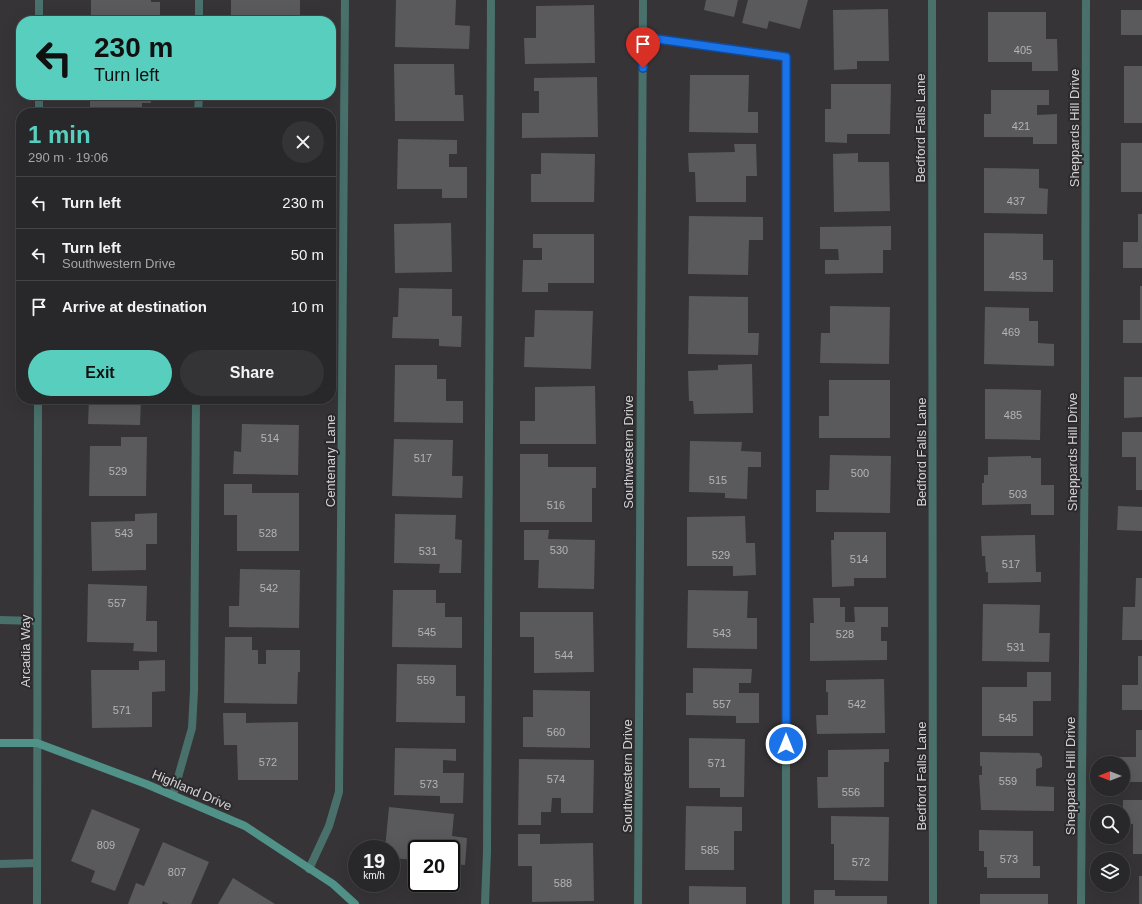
<!DOCTYPE html>
<meta charset="utf-8">
<style>
:root{--surface:#282729;--page:#343335;--text:#f1f3f6;--muted:#a5a5a8;--line:#444446;--accent:#58cebf}
body{margin:0;font-family:Arial,sans-serif;background:var(--page);color:var(--text);height:100vh;display:flex;flex-direction:column;font-size:15px;white-space:nowrap}
*{box-sizing:border-box;margin:0}
p{font-size:13px;color:var(--muted)}
.icon{flex:none;width:22px;height:22px;fill:none;stroke:currentColor;stroke-width:2;stroke-linecap:round;stroke-linejoin:round}
.map{position:relative;flex:1;overflow:hidden}
.details{position:absolute;left:16px;top:108px;width:320px;height:296px;display:flex;flex-direction:column;background:var(--surface);border-radius:16px;box-shadow:0 4px 16px #0002,0 0 0 1px var(--line)}
.details>*{flex:none}
.top-card{position:absolute;left:16px;top:16px;width:320px;height:84px;border-radius:16px;box-shadow:0 4px 16px #0002,0 0 0 1px var(--line);background:#58cebf;color:#111;overflow:hidden}
.needle{width:26px;rotate:270deg}
.buttons{position:absolute;left:1090px;top:756px;display:grid;gap:8px}
.buttons a{display:grid;place-items:center;width:40px;height:40px;border-radius:50%;background:var(--surface);box-shadow:0 4px 16px #0002,0 0 0 1px var(--line);font-size:20px}
.speed{position:absolute;left:348px;top:840px;display:flex;gap:8px;font-size:20px;font-weight:700;text-align:center}
.speed>*{display:grid;place-content:center;width:52px;height:52px;border-radius:50%;background:var(--surface);box-shadow:0 4px 16px #0002,0 0 0 1px var(--line);line-height:1}
.speed small{font-size:10px;font-weight:400}
.speed .limit{border:2px solid #111;border-radius:6px;background:#fff;color:#111}
.pin{position:absolute;display:grid;place-items:center;width:34px;height:34px;color:#fff;margin:-41px -17px;border-radius:50% 50% 50% 0;rotate:-45deg;box-shadow:0 0 4px #0007}
.pin .icon{rotate:45deg}
.me{position:absolute;width:44px;margin:-22px;rotate:0deg;stroke-linejoin:round;filter:drop-shadow(0 0 3px #0008)}
.turn{display:flex;align-items:center;gap:14px;height:84px;padding:0 12px;font-size:18px}
.turn .icon{width:52px;height:52px;stroke-width:2.5}
.turn b{display:block;font-size:28px;line-height:34px}
.round{display:grid;place-items:center;flex:none;width:42px;height:42px;border-radius:21px;background:var(--page)}
.head{display:flex;align-items:center;justify-content:space-between;height:68px;padding:0 12px}
h1{font-size:24px;font-weight:800;line-height:30px;color:var(--accent)}
.action{display:flex;gap:8px;margin-top:auto;padding:8px 12px}
.action a{flex:1;height:46px;border-radius:24px;background:var(--accent);color:#111;font-size:16px;font-weight:800;line-height:46px;text-align:center}
.action a+a{background:var(--page);color:var(--text)}
ul{padding:0;list-style:none}
li{display:flex;align-items:center;gap:12px;height:52px;padding:0 12px;border-top:1px solid var(--line)}
li div{flex:1}
li b{display:block;font-size:15px}
li em{font-style:normal}
.map>svg:first-child{display:block}
.building{fill:#5a595c}
.lines{fill:none;stroke-linecap:round;stroke-linejoin:round}
.lane{stroke:#49706b;stroke-width:8}
.street{stroke:#49706b;stroke-width:8}
.secondary{stroke:#509188;stroke-width:8}
.route-casing{stroke:#114b97;stroke-width:10}
.route{stroke:#1a73e8;stroke-width:7}
.labels{text-anchor:middle;dominant-baseline:central;stroke-width:4;stroke-linejoin:round;paint-order:stroke}
.number-label{font-size:11px;fill:#b4b3b5}
.street-label{font-size:13px;fill:#d2d1d3;stroke:#2c2a2d}
</style>
<div class="map">
<svg width="1142" height="904" viewBox="0 0 1142 904">
<rect width="100%" height="100%" fill="#363437"/>
<path class="building" d="M 91,0 L 151,0 L 151,2 L 160,2 L 160,21 L 91,21 Z
M 231,0 L 300,0 L 300,15 L 231,15 Z
M 396,0 L 456,0 L 455,25 L 470,26 L 469,49 L 395,47 Z
M 706,0 L 738,0 L 734,17 L 704,10 Z
M 748,0 L 808,0 L 800,29 L 769,21 L 767,29 L 742,23 Z
M 594,5 L 595,63 L 525,64 L 524,38 L 536,38 L 536,6 Z
M 888,9 L 889,61 L 857,61 L 857,69 L 834,70 L 833,10 Z
M 1121,10 L 1142,10 L 1142,35 L 1121,35 Z
M 988,12 L 1046,12 L 1046,39 L 1057,39 L 1058,71 L 1032,71 L 1032,62 L 988,62 Z
M 394,64 L 454,64 L 455,95 L 463,95 L 464,121 L 395,121 Z
M 1124,66 L 1142,66 L 1142,123 L 1124,123 Z
M 690,75 L 749,75 L 748,112 L 758,112 L 758,133 L 689,132 Z
M 597,77 L 598,137 L 522,138 L 522,113 L 539,113 L 539,91 L 534,91 L 534,78 Z
M 831,84 L 891,84 L 890,134 L 847,134 L 847,143 L 825,142 L 825,109 L 831,109 Z
M 991,90 L 1049,90 L 1049,105 L 1037,105 L 1037,115 L 1057,114 L 1057,144 L 1033,144 L 1033,137 L 984,137 L 984,114 L 991,114 Z
M 90,95 L 150,95 L 151,103 L 142,103 L 142,113 L 90,113 Z
M 244,110 L 297,111 L 296,113 L 244,113 Z
M 398,139 L 457,140 L 457,154 L 449,154 L 449,167 L 467,167 L 467,198 L 442,198 L 442,189 L 397,189 Z
M 1121,143 L 1142,143 L 1142,192 L 1121,192 Z
M 734,144 L 756,144 L 757,176 L 746,176 L 746,202 L 696,202 L 695,172 L 689,172 L 688,153 L 735,152 Z
M 541,153 L 595,154 L 594,202 L 531,202 L 531,174 L 541,174 Z
M 858,153 L 858,162 L 889,162 L 890,211 L 834,212 L 833,154 Z
M 984,168 L 1039,169 L 1039,188 L 1048,189 L 1047,214 L 984,213 Z
M 1138,214 L 1142,214 L 1142,268 L 1123,268 L 1123,242 L 1138,242 Z
M 689,216 L 763,217 L 763,240 L 749,240 L 748,275 L 688,274 Z
M 451,223 L 452,272 L 395,273 L 394,224 Z
M 891,226 L 891,250 L 883,250 L 883,273 L 825,274 L 825,260 L 839,260 L 838,249 L 820,249 L 820,227 Z
M 984,233 L 1043,234 L 1043,260 L 1053,260 L 1053,292 L 984,291 Z
M 533,234 L 594,234 L 594,283 L 548,283 L 548,292 L 522,292 L 523,260 L 542,260 L 542,248 L 533,248 Z
M 1140,286 L 1142,286 L 1142,343 L 1123,343 L 1123,320 L 1140,320 Z
M 399,288 L 452,289 L 452,316 L 462,316 L 461,347 L 439,346 L 439,339 L 392,338 L 393,317 L 398,317 Z
M 689,296 L 748,297 L 748,333 L 759,333 L 758,355 L 688,354 Z
M 830,306 L 890,307 L 889,364 L 820,363 L 821,333 L 830,333 Z
M 985,307 L 1029,308 L 1029,321 L 1038,321 L 1038,343 L 1054,344 L 1054,366 L 984,364 Z
M 535,310 L 593,311 L 591,369 L 524,367 L 525,337 L 534,337 Z
M 752,364 L 753,413 L 694,414 L 693,401 L 689,401 L 688,371 L 718,370 L 718,365 Z
M 395,365 L 437,365 L 437,379 L 446,379 L 446,401 L 463,401 L 463,423 L 394,422 Z
M 1124,377 L 1142,377 L 1142,417 L 1124,418 Z
M 829,380 L 890,380 L 890,438 L 819,438 L 819,416 L 829,416 Z
M 595,386 L 596,444 L 520,444 L 520,421 L 535,421 L 535,387 Z
M 985,389 L 1041,390 L 1040,440 L 985,439 Z
M 89,399 L 141,399 L 140,425 L 88,424 Z
M 242,424 L 299,425 L 298,475 L 233,474 L 234,451 L 241,452 Z
M 1122,432 L 1142,432 L 1142,490 L 1136,490 L 1136,457 L 1122,457 Z
M 121,437 L 147,437 L 146,496 L 89,496 L 90,446 L 121,446 Z
M 394,439 L 453,440 L 452,476 L 463,476 L 462,498 L 392,496 Z
M 690,441 L 742,442 L 741,451 L 761,452 L 761,467 L 748,467 L 747,499 L 725,498 L 725,493 L 689,492 Z
M 520,454 L 548,454 L 548,467 L 596,467 L 596,488 L 592,488 L 592,522 L 520,522 Z
M 830,455 L 891,456 L 890,513 L 816,512 L 816,490 L 829,490 Z
M 1031,456 L 1031,458 L 1041,458 L 1041,485 L 1054,485 L 1054,515 L 1031,515 L 1031,504 L 982,505 L 982,483 L 984,483 L 984,475 L 988,475 L 988,457 Z
M 224,484 L 252,484 L 252,493 L 299,493 L 299,551 L 237,551 L 237,515 L 224,515 Z
M 1118,506 L 1142,507 L 1142,531 L 1117,530 Z
M 157,513 L 157,544 L 146,544 L 146,570 L 92,571 L 91,522 L 135,521 L 135,514 Z
M 395,514 L 456,515 L 455,539 L 462,540 L 461,573 L 439,573 L 440,564 L 394,563 Z
M 745,516 L 746,543 L 755,543 L 756,575 L 733,576 L 733,566 L 687,566 L 687,517 Z
M 524,530 L 549,530 L 548,539 L 595,540 L 594,589 L 538,588 L 539,560 L 524,560 Z
M 834,532 L 886,532 L 886,578 L 854,578 L 854,586 L 832,587 L 831,540 L 834,540 Z
M 1035,535 L 1036,572 L 1041,572 L 1041,582 L 988,583 L 988,572 L 986,572 L 985,556 L 982,556 L 981,536 Z
M 240,569 L 300,570 L 299,628 L 229,627 L 229,606 L 239,606 Z
M 1136,578 L 1142,578 L 1142,640 L 1122,640 L 1123,607 L 1135,607 Z
M 88,584 L 147,586 L 146,621 L 157,621 L 157,652 L 133,651 L 134,643 L 87,642 Z
M 393,590 L 436,590 L 436,603 L 445,603 L 445,617 L 462,617 L 462,648 L 392,647 Z
M 688,590 L 748,591 L 747,618 L 757,618 L 757,649 L 687,648 Z
M 813,598 L 840,598 L 840,607 L 845,607 L 845,622 L 855,622 L 854,607 L 888,607 L 888,627 L 881,627 L 881,641 L 887,641 L 887,660 L 810,661 L 810,623 L 814,623 Z
M 983,604 L 1040,605 L 1039,633 L 1050,633 L 1049,662 L 982,661 Z
M 520,612 L 593,612 L 594,672 L 534,673 L 534,637 L 520,637 Z
M 225,637 L 252,637 L 252,650 L 258,650 L 258,664 L 266,664 L 266,650 L 300,650 L 300,672 L 298,672 L 297,704 L 224,703 Z
M 1138,656 L 1142,656 L 1142,710 L 1122,710 L 1122,685 L 1138,685 Z
M 165,660 L 165,691 L 152,692 L 152,727 L 92,728 L 91,670 L 139,670 L 139,661 Z
M 397,664 L 456,665 L 456,696 L 465,696 L 465,723 L 396,722 Z
M 693,668 L 752,669 L 751,683 L 739,683 L 739,693 L 759,693 L 759,723 L 736,723 L 736,716 L 686,715 L 686,693 L 693,693 Z
M 1027,672 L 1051,672 L 1051,701 L 1033,701 L 1033,736 L 982,736 L 982,687 L 1027,687 Z
M 884,679 L 885,733 L 817,734 L 816,715 L 828,715 L 828,692 L 826,692 L 826,680 Z
M 533,690 L 590,691 L 590,748 L 523,747 L 523,717 L 533,717 Z
M 223,713 L 246,713 L 246,723 L 298,722 L 298,780 L 238,780 L 237,745 L 224,745 Z
M 1136,730 L 1142,730 L 1142,782 L 1123,782 L 1123,763 L 1115,763 L 1115,757 L 1136,757 Z
M 689,738 L 745,739 L 744,797 L 720,797 L 720,788 L 689,788 Z
M 395,748 L 456,749 L 456,761 L 443,760 L 443,773 L 464,773 L 463,803 L 440,803 L 440,796 L 394,795 Z
M 889,749 L 889,762 L 884,762 L 884,807 L 818,808 L 817,777 L 828,777 L 828,750 Z
M 980,752 L 1039,753 L 1042,757 L 1042,767 L 1036,769 L 1036,786 L 1054,787 L 1054,811 L 981,810 L 979,775 L 982,775 L 982,766 L 980,766 Z
M 519,759 L 594,760 L 593,813 L 561,813 L 561,798 L 552,798 L 551,812 L 541,812 L 541,825 L 518,825 Z
M 1123,800 L 1142,800 L 1142,854 L 1133,854 L 1133,824 L 1123,824 Z
M 686,806 L 742,807 L 742,831 L 734,831 L 734,870 L 685,870 Z
M 389,807 L 454,814 L 452,836 L 467,838 L 465,865 L 451,864 L 451,849 L 417,849 L 417,860 L 391,858 L 391,849 L 385,849 Z
M 92,809 L 140,829 L 115,891 L 91,882 L 95,871 L 71,861 Z
M 831,816 L 889,817 L 888,881 L 834,880 L 834,844 L 831,844 Z
M 979,830 L 1033,831 L 1033,866 L 1040,866 L 1040,878 L 987,878 L 987,867 L 984,867 L 984,851 L 979,851 Z
M 518,834 L 540,834 L 540,844 L 593,843 L 594,901 L 532,902 L 532,866 L 518,866 Z
M 163,842 L 209,862 L 191,904 L 169,904 L 163,901 L 162,904 L 128,904 L 136,883 L 144,886 Z
M 1139,876 L 1142,876 L 1142,904 L 1139,904 Z
M 233,878 L 275,904 L 218,904 Z
M 689,886 L 746,887 L 746,904 L 689,904 Z
M 814,890 L 835,890 L 835,896 L 887,896 L 887,904 L 814,904 Z
M 980,894 L 1048,894 L 1048,904 L 980,904 Z"/>
<g class="lines">
<path class="lane" d="M 199,21 L 199,0
M 643,37 L 786,57 L 786,904
M 198,113 L 199,95
M 0,620 L 37,621
M 173,795 L 192,728 L 194,691 L 196,399
M 0,864 L 36,863
M 485,904 L 487,852 L 491,0
M 1081,904 L 1085,416 L 1086,0"/>
<path class="street" d="M 932,0 L 933,904
M 39,21 L 39,0
M 39,113 L 39,95
M 309,869 L 329,826 L 339,792 L 345,0
M 37,904 L 38,399
M 638,904 L 643,0"/>
<path class="secondary" d="M 0,743 L 37,743 L 146,784 L 245,826 L 333,884 L 355,904"/>
</g>
<g class="lines">
<defs>
<path id="route" d="M 643,68 L 643,37 L 786,57 L 786,744"/>
</defs>
<use href="#route" class="route-casing"/>
<use href="#route" class="route"/>
</g>
<g class="labels">
<g class="number-label">
<text x="1023" y="50">405</text>
<text x="1021" y="126">421</text>
<text x="1016" y="201">437</text>
<text x="1018" y="276">453</text>
<text x="1011" y="332">469</text>
<text x="1013" y="415">485</text>
<text x="270" y="438">514</text>
<text x="423" y="458">517</text>
<text x="118" y="471">529</text>
<text x="860" y="473">500</text>
<text x="718" y="480">515</text>
<text x="1018" y="494">503</text>
<text x="556" y="505">516</text>
<text x="124" y="533">543</text>
<text x="268" y="533">528</text>
<text x="559" y="550">530</text>
<text x="428" y="551">531</text>
<text x="721" y="555">529</text>
<text x="859" y="559">514</text>
<text x="1011" y="564">517</text>
<text x="269" y="588">542</text>
<text x="117" y="603">557</text>
<text x="427" y="632">545</text>
<text x="722" y="633">543</text>
<text x="845" y="634">528</text>
<text x="1016" y="647">531</text>
<text x="564" y="655">544</text>
<text x="426" y="680">559</text>
<text x="722" y="704">557</text>
<text x="857" y="704">542</text>
<text x="122" y="710">571</text>
<text x="1008" y="718">545</text>
<text x="556" y="732">560</text>
<text x="268" y="762">572</text>
<text x="717" y="763">571</text>
<text x="556" y="779">574</text>
<text x="1008" y="781">559</text>
<text x="429" y="784">573</text>
<text x="851" y="792">556</text>
<text x="106" y="845">809</text>
<text x="710" y="850">585</text>
<text x="1009" y="859">573</text>
<text x="861" y="862">572</text>
<text x="177" y="872">807</text>
<text x="563" y="883">588</text>
</g>
<g class="street-label">
<text transform="translate(920 128) rotate(-90)">Bedford Falls Lane</text>
<text transform="translate(1074 128) rotate(-90)">Sheppards Hill Drive</text>
<text transform="translate(628 452) rotate(-90)">Southwestern Drive</text>
<text transform="translate(921 452) rotate(-90)">Bedford Falls Lane</text>
<text transform="translate(1072 452) rotate(-90)">Sheppards Hill Drive</text>
<text transform="translate(330 461) rotate(-90)">Centenary Lane</text>
<text transform="translate(25 651) rotate(-90)">Arcadia Way</text>
<text transform="translate(627 776) rotate(-90)">Southwestern Drive</text>
<text transform="translate(921 776) rotate(-90)">Bedford Falls Lane</text>
<text transform="translate(1070 776) rotate(-90)">Sheppards Hill Drive</text>
<text transform="translate(192 790) rotate(23)">Highland Drive</text>
</g>
</g>
</svg>
<div class="buttons">
<a><svg class="needle" viewBox="-14 -14 28 28"><path d="M0-13l5 13h-10z" fill="#e53935"/><path d="M0 13l5-13h-10z" fill="#a5a5a8"/></svg></a>
<a><svg class="icon" aria-label="search" viewBox="0 0 24 24"><circle cx="10" cy="10" r="6"/><path d="M15 15l6 6"/></svg></a>
<a><svg class="icon" aria-label="layers" viewBox="0 0 24 24"><path d="M12 4l9 5-9 5-9-5zM3 14l9 5 9-5"/></svg></a>
</div>
<div class="speed"><div>19<small>km/h</small></div><div class="limit">20</div></div>
<div class="pin" style="left:643px;top:68px;background:#d93025"><svg class="icon" aria-label="arrive" viewBox="0 0 24 24"><path d="M6 21V4h12l-3 4 3 4H6"/></svg></div>
<svg class="me" style="left:786px;top:744px" viewBox="-20 -20 40 40"><circle r="17" fill="#1a73e8" stroke="#fff" stroke-width="3"/><path d="M0-11L8 9 0 5-8 9z" fill="#fff"/></svg>
<div class="top-card">
<div class="turn"><svg class="icon" aria-label="left" viewBox="0 0 24 24"><path d="M17 20v-9H6M10 6l-5 5 5 5"/></svg><div><b>230 m</b>Turn left</div></div>
</div>
<section class="details">
<div class="head"><div><h1>1 min</h1><p>290 m · 19:06</p></div><a class="round"><svg class="icon" aria-label="close" viewBox="0 0 24 24"><path d="M6 6l12 12M18 6L6 18"/></svg></a></div>
<ul>
<li><svg class="icon" aria-label="left" viewBox="0 0 24 24"><path d="M17 20v-9H6M10 6l-5 5 5 5"/></svg><div><b>Turn left</b></div><em>230 m</em></li>
<li><svg class="icon" aria-label="left" viewBox="0 0 24 24"><path d="M17 20v-9H6M10 6l-5 5 5 5"/></svg><div><b>Turn left</b><p>Southwestern Drive</p></div><em>50 m</em></li>
<li><svg class="icon" aria-label="arrive" viewBox="0 0 24 24"><path d="M6 21V4h12l-3 4 3 4H6"/></svg><div><b>Arrive at destination</b></div><em>10 m</em></li>
</ul>
<div class="action"><a>Exit</a><a>Share</a></div>
</section>
</div>
